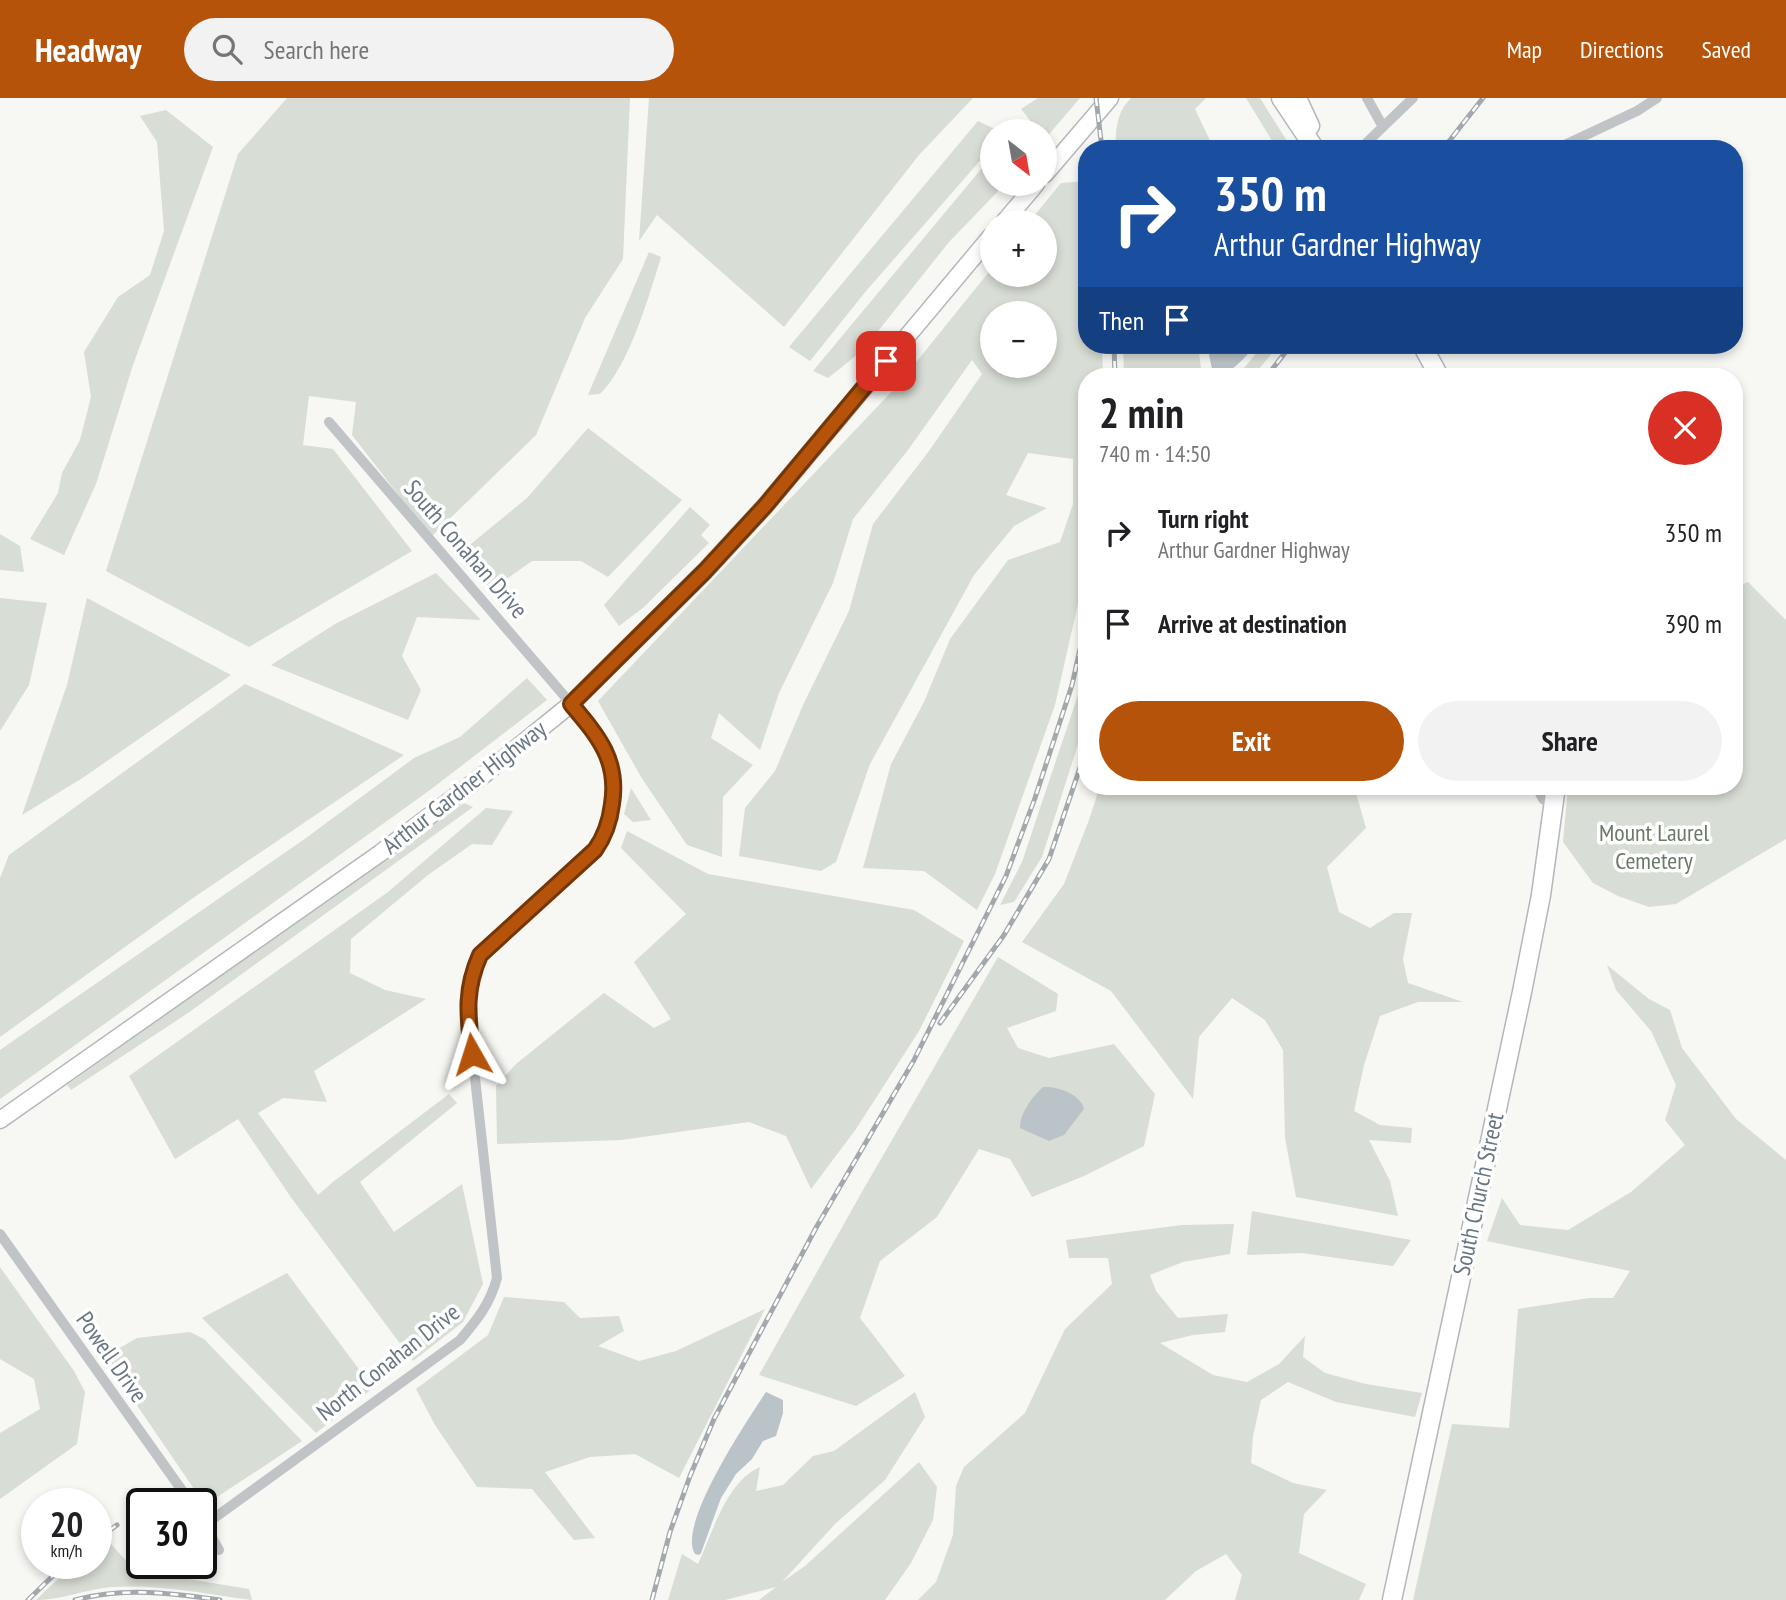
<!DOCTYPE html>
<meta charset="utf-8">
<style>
:root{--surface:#fff;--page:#f2f2f2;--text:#202124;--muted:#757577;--accent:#b45309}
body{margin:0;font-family:"PT Sans Narrow",sans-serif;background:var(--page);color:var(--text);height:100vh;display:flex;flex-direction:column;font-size:26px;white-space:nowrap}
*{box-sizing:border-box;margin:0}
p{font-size:23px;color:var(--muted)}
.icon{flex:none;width:38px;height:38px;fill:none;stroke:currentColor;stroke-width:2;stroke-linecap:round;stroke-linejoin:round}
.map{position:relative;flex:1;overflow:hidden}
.side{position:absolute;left:1078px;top:270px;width:665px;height:427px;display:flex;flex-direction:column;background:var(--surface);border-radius:28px;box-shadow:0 4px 10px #0003}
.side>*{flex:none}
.hud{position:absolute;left:1078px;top:42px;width:665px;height:214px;border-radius:28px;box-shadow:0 4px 10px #0003;background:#1a4fa0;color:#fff;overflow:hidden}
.needle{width:46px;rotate:149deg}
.fabs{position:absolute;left:980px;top:21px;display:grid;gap:14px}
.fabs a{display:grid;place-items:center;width:77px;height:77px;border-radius:50%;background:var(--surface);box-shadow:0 4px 10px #0003;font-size:35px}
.speed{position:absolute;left:21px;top:1390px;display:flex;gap:14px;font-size:35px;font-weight:700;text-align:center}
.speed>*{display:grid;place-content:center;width:91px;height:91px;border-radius:50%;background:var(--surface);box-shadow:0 4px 10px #0003;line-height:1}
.speed small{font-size:18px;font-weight:400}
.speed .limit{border:4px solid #111;border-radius:10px;background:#fff;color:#111}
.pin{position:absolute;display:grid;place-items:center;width:60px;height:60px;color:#fff;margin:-30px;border-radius:14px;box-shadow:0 4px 10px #0006}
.me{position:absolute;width:77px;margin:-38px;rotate:354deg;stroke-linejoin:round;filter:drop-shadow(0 0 5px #0008)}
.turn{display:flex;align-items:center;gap:24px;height:147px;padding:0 21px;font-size:32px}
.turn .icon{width:91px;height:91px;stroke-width:2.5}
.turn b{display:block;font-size:49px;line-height:60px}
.then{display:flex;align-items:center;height:66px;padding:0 21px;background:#0003;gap:14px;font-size:26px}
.round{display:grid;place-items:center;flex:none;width:74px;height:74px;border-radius:37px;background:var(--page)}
.headline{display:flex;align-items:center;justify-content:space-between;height:119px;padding:0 21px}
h1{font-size:42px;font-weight:600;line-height:52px}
.primary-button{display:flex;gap:14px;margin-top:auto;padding:14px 21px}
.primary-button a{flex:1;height:80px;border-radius:42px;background:var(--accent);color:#fff;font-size:28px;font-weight:600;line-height:80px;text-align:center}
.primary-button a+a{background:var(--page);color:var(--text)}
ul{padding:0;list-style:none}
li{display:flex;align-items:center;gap:21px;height:91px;padding:0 21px}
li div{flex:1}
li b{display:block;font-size:26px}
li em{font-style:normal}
header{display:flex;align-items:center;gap:42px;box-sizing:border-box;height:98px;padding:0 35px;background:var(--accent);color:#fff}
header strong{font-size:33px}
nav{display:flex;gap:38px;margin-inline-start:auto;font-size:24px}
.search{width:490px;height:63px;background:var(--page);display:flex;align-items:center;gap:18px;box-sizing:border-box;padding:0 24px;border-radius:38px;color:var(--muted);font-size:26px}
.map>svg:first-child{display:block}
.green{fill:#d8ddd5;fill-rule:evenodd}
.water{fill:#bac3c8}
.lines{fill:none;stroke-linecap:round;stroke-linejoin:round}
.primary-casing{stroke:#b4b8bb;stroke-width:19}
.highway-casing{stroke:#b3b7ba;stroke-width:21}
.street{stroke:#c0c4c7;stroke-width:10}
.primary{stroke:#fff;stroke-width:16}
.highway{stroke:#fff;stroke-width:18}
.rail-casing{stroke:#a2a8ac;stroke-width:5}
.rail{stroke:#fff;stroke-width:2.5;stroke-dasharray:8;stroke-linecap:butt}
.route-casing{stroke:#753606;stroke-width:18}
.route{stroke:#b45309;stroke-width:12}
.labels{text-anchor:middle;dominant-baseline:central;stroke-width:7;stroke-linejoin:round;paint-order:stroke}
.street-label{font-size:24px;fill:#687783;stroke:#fff}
.park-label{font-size:24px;fill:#6a7a66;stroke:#fff}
</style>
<header>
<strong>Headway</strong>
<div class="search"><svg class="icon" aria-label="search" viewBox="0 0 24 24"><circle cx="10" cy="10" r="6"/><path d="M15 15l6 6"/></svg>Search here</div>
<nav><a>Map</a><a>Directions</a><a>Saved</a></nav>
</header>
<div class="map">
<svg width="1786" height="1502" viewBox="0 0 1786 1502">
<rect width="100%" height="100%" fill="#f7f7f4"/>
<path class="green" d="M 287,0 L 630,0 L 623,161 L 585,220 L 536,337 L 431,439 L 352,337 L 356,304 L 309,298 L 303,347 L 333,351 L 412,453 L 249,549 L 106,473 L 238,56 Z
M 649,0 L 973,0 L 919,57 L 784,229 L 657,117 L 639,143 Z
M 1038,0 L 1080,0 L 1045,41 L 1045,33 L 1015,33 L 1033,26 L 1021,11 Z
M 1131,0 L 1206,0 L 1195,11 L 1214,51 L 1116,51 C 1115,32 1117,13 1131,0 Z
M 1246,0 L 1260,0 L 1292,51 L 1277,51 Z
M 166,12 L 213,49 L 133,267 L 96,386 L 64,457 L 30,441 L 58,395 L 62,375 L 80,342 L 91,299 L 84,254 L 118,199 L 150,177 L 164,133 L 157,44 L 140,18 Z
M 978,23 L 999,33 L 992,33 L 992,49 L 866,193 L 810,263 L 789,249 Z
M 992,58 L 992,86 L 1005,86 L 949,144 L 863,252 L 828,280 L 813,273 Z
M 1087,83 L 1087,247 L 1102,247 L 1103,278 L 1087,278 L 1087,466 L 1055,607 L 995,776 L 977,812 L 924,773 L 863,770 L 891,666 L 924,604 L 950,541 L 1008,462 L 1060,444 L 1073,406 L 1073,361 L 1028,355 L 1006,397 L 1047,410 L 1014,428 L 974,477 L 870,666 L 836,764 L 821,773 L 739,758 L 745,710 L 775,673 L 804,605 L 849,513 L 873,426 L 929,353 L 982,276 L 972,262 L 908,352 L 853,421 L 833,485 L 779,595 L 760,652 L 719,615 L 711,640 L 753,667 L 723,699 L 722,759 L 687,747 L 641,679 L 598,603 L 897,288 L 992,170 L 992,177 L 1045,177 L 1045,124 L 1029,124 L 1061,85 ZM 992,215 L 1045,215 L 1045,268 L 992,268 Z
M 649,154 L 661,159 C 649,198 629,268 600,296 L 588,297 Z
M 1123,247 L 1198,247 L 1201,271 L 1207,278 L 1124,278 Z
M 1263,247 L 1279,247 L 1253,278 L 1227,278 L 1245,269 Z
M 588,330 L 682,402 L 608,479 L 581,463 L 532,463 L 491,492 L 461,454 L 527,400 Z
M 690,409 L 710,427 L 701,437 L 709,445 L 644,509 L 619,528 L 604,507 Z
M 0,436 L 20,448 L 24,474 L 0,472 Z
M 436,475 L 481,522 L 417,519 L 402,558 L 421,592 L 408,622 L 271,567 L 335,526 Z
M 1748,484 L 1786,522 L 1786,741 L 1676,806 L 1649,809 L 1618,798 L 1593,785 L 1563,744 L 1568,688 L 1734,688 L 1734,490 Z
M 0,500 L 47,505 L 29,587 L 0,633 Z
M 87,500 L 231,577 L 84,679 L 22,717 L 67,587 Z
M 1085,576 L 1087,618 L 1042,759 L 1014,804 L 1000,807 L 1022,764 Z
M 527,580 L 547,602 L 430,692 L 0,1001 L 0,952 L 306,740 L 414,660 L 460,639 Z
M 245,586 L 404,657 L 193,800 L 0,939 L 0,780 L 9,757 Z
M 1100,688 L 1354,688 L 1366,730 L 1327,769 L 1339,814 L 1370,830 L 1394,815 L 1412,815 L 1403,861 L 1408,885 L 1463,904 L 1418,904 L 1380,918 L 1364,967 L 1354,1013 L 1380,1027 L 1412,1030 L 1411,1045 L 1369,1042 L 1390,1083 L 1398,1118 L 1296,1099 L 1285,1040 L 1283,952 L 1265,922 L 1232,900 L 1199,939 L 1193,1001 L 1111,893 L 1022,844 L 1064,786 L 1089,722 Z
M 631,690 L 651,722 L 633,724 L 624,716 Z
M 464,705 L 473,709 L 188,915 L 71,992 L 67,987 Z
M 486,710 L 513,713 L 492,747 L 472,746 L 428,777 L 351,841 L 350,875 L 385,892 L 426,901 L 314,973 L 327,1004 L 283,1000 L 258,1015 L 318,1097 L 333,1084 L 449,996 L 457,1005 L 360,1084 L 394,1134 L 462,1086 L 483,1186 L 463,1224 L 413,1263 L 290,1098 L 238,1021 L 175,1061 L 129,978 L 388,794 Z
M 627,733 L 708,776 L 914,812 L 964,843 L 919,933 L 856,1031 L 811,1091 L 786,1038 L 749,1024 L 621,1042 L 497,1046 L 496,988 L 516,966 L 604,895 L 654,930 L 671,921 L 634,864 L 686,816 L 621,750 Z
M 998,859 L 1058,896 L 1056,913 L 1007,930 L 1018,950 L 1049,960 L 1114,946 L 1155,996 L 1144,1048 L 1084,1078 L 1032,1099 L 1010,1061 L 979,1051 L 937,1119 L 880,1163 L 860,1220 L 905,1278 L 856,1308 L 759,1277 L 863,1092 Z
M 1607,867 L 1649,901 L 1670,912 L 1682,950 L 1736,1021 L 1786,1062 L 1786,1502 L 1413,1502 L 1452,1326 L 1509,1330 L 1518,1211 L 1589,1200 L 1613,1200 L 1630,1173 L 1487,1143 L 1502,1100 L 1520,1127 L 1568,1132 L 1631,1094 L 1685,1047 L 1665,1022 L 1676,987 L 1651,933 L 1616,892 Z
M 1252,1113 L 1411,1142 L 1393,1168 L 1302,1155 L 1247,1157 Z
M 1234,1126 L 1230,1156 L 1183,1164 L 1150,1177 L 1156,1193 L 1178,1220 L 1228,1216 L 1225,1234 L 1193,1237 L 1160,1245 L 1213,1277 L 1247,1284 L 1279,1266 L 1305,1238 L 1303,1259 L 1325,1275 L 1366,1286 L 1422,1295 L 1415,1319 L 1336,1304 L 1288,1284 L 1261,1302 L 1253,1338 L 1251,1365 L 1293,1385 L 1327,1392 L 1304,1416 L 1299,1455 L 1366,1486 L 1359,1502 L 1235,1502 L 1242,1477 L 1226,1456 L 1196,1473 L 1165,1502 L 918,1502 L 936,1484 L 953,1437 L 956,1388 L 964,1369 L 1025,1315 L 1065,1231 L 1112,1186 L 1108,1160 L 1069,1160 L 1066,1142 L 1182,1127 Z
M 0,1169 L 74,1273 L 85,1294 L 77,1346 L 0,1401 L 0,1335 L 40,1311 L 34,1281 L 0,1261 Z
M 287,1175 L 373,1290 L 316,1335 L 202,1220 Z
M 504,1199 L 564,1204 L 580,1220 L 619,1218 L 624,1233 L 598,1248 L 639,1263 L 676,1253 L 765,1211 L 679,1380 L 635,1356 L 590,1359 L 545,1374 L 595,1440 L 574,1442 L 532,1391 L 477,1389 L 435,1327 L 416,1291 L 488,1237 Z
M 190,1234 L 204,1241 L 302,1343 L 205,1407 L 104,1259 L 137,1240 Z
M 915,1294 L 925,1319 L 885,1382 L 835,1426 L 782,1484 L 805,1468 L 919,1364 L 937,1389 L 933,1422 L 911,1465 L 885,1502 L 759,1502 L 776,1489 L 725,1502 L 668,1502 L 682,1456 L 698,1466 C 713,1434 726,1384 760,1369 L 756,1393 L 783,1387 L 813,1358 L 834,1353 Z
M 111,1446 L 139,1477 L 156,1467 L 163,1477 L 249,1491 L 252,1502 C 206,1496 159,1486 111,1489 C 86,1491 62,1502 36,1502 C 54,1485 71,1465 96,1465 L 96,1455 Z"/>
<path class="water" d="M 1207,247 L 1256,247 C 1244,259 1230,282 1212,271 Z
M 1043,989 C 1057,988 1081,996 1084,1011 L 1064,1037 L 1049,1043 L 1020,1030 C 1020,1015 1032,999 1043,989 Z
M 766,1294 L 783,1302 L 783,1315 L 776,1338 L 763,1343 L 752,1361 L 736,1376 L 721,1400 L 701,1455 L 699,1457 L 695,1456 C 676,1428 749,1320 766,1294 Z"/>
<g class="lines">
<defs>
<path id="primary" d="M 1045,76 L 1110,0
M 1004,124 L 1036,86
M 0,1022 L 379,756 L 481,679 L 571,606 L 705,473 L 765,408 L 992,137"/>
<path id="highway" d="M 1281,0 L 1315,51
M 1297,0 L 1310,28
M 1422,247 L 1439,278
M 1392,1502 L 1522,894 L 1541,797 L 1556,688"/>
</defs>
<use href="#primary" class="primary-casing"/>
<use href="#highway" class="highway-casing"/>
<path class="street" d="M 1367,0 L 1383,29
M 1360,51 L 1413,0
M 1556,51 L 1637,13 L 1657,0
M 1536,688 L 1543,701 L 1554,709
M 0,1136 L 191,1405
M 201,1420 L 219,1452
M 206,1426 L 460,1242 C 477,1222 490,1206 497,1180 L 468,916 L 470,880 L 480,857 L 595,752 C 624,710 619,668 591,629 L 329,324"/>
<use href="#primary" class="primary"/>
<use href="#highway" class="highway"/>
<defs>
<path id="rail" d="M 1096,0 L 1102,51
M 1443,51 L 1483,0
M 1114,247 L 1115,278
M 1267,278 L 1291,247
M 940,925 L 1004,837 L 1049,761 L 1087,649
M 96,1442 L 117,1427
M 28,1502 L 66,1465
M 75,1502 C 124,1489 171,1495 220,1502
M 652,1502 L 670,1434 L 690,1378 L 714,1321 L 817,1128 L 914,962 L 1006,778 L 1035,700 L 1072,587 L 1087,520"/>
</defs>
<use href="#rail" class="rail-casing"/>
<use href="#rail" class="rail"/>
</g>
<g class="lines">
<defs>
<path id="route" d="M 472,956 C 468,918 464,893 480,857 L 595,752 C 605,738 610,723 612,706 C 619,662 598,638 571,606 L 705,473 L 765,408 L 886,263"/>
</defs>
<use href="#route" class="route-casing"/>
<use href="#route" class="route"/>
</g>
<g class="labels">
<g class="street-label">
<text transform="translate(466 451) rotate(49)">South Conahan Drive</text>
<text transform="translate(464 689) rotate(-38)">Arthur Gardner Highway</text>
<text transform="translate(1478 1096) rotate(-78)">South Church Street</text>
<text transform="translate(112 1259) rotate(55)">Powell Drive</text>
<text transform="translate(388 1264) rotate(-38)">North Conahan Drive</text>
</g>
<g class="park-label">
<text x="1654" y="734">Mount Laurel<tspan x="1654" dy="28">Cemetery</tspan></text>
</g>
</g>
</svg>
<div class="fabs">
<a><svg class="needle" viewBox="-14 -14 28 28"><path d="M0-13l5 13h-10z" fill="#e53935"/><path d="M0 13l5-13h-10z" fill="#757577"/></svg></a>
<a>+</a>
<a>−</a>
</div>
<div class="speed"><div>20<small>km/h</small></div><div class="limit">30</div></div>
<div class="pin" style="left:886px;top:263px;background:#d93025"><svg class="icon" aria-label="arrive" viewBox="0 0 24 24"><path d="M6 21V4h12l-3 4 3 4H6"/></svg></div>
<svg class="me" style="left:472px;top:956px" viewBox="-20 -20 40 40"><path d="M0-17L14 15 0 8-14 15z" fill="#b45309" stroke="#fff" stroke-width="4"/></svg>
<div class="hud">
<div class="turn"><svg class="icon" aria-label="right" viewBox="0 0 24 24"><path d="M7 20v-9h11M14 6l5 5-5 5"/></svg><div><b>350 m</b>Arthur Gardner Highway</div></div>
<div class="then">Then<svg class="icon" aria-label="arrive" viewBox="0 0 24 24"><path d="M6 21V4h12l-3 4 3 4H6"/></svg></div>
</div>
<section class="side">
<div class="headline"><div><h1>2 min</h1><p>740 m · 14:50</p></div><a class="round" style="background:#d93025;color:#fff"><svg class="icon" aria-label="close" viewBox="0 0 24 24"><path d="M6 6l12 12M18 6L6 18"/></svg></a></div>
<ul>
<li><svg class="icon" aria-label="right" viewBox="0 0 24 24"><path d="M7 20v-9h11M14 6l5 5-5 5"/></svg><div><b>Turn right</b><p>Arthur Gardner Highway</p></div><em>350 m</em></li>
<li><svg class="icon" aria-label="arrive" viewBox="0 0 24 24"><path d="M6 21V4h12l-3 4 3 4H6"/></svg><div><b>Arrive at destination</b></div><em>390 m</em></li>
</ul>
<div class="primary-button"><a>Exit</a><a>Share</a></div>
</section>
</div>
